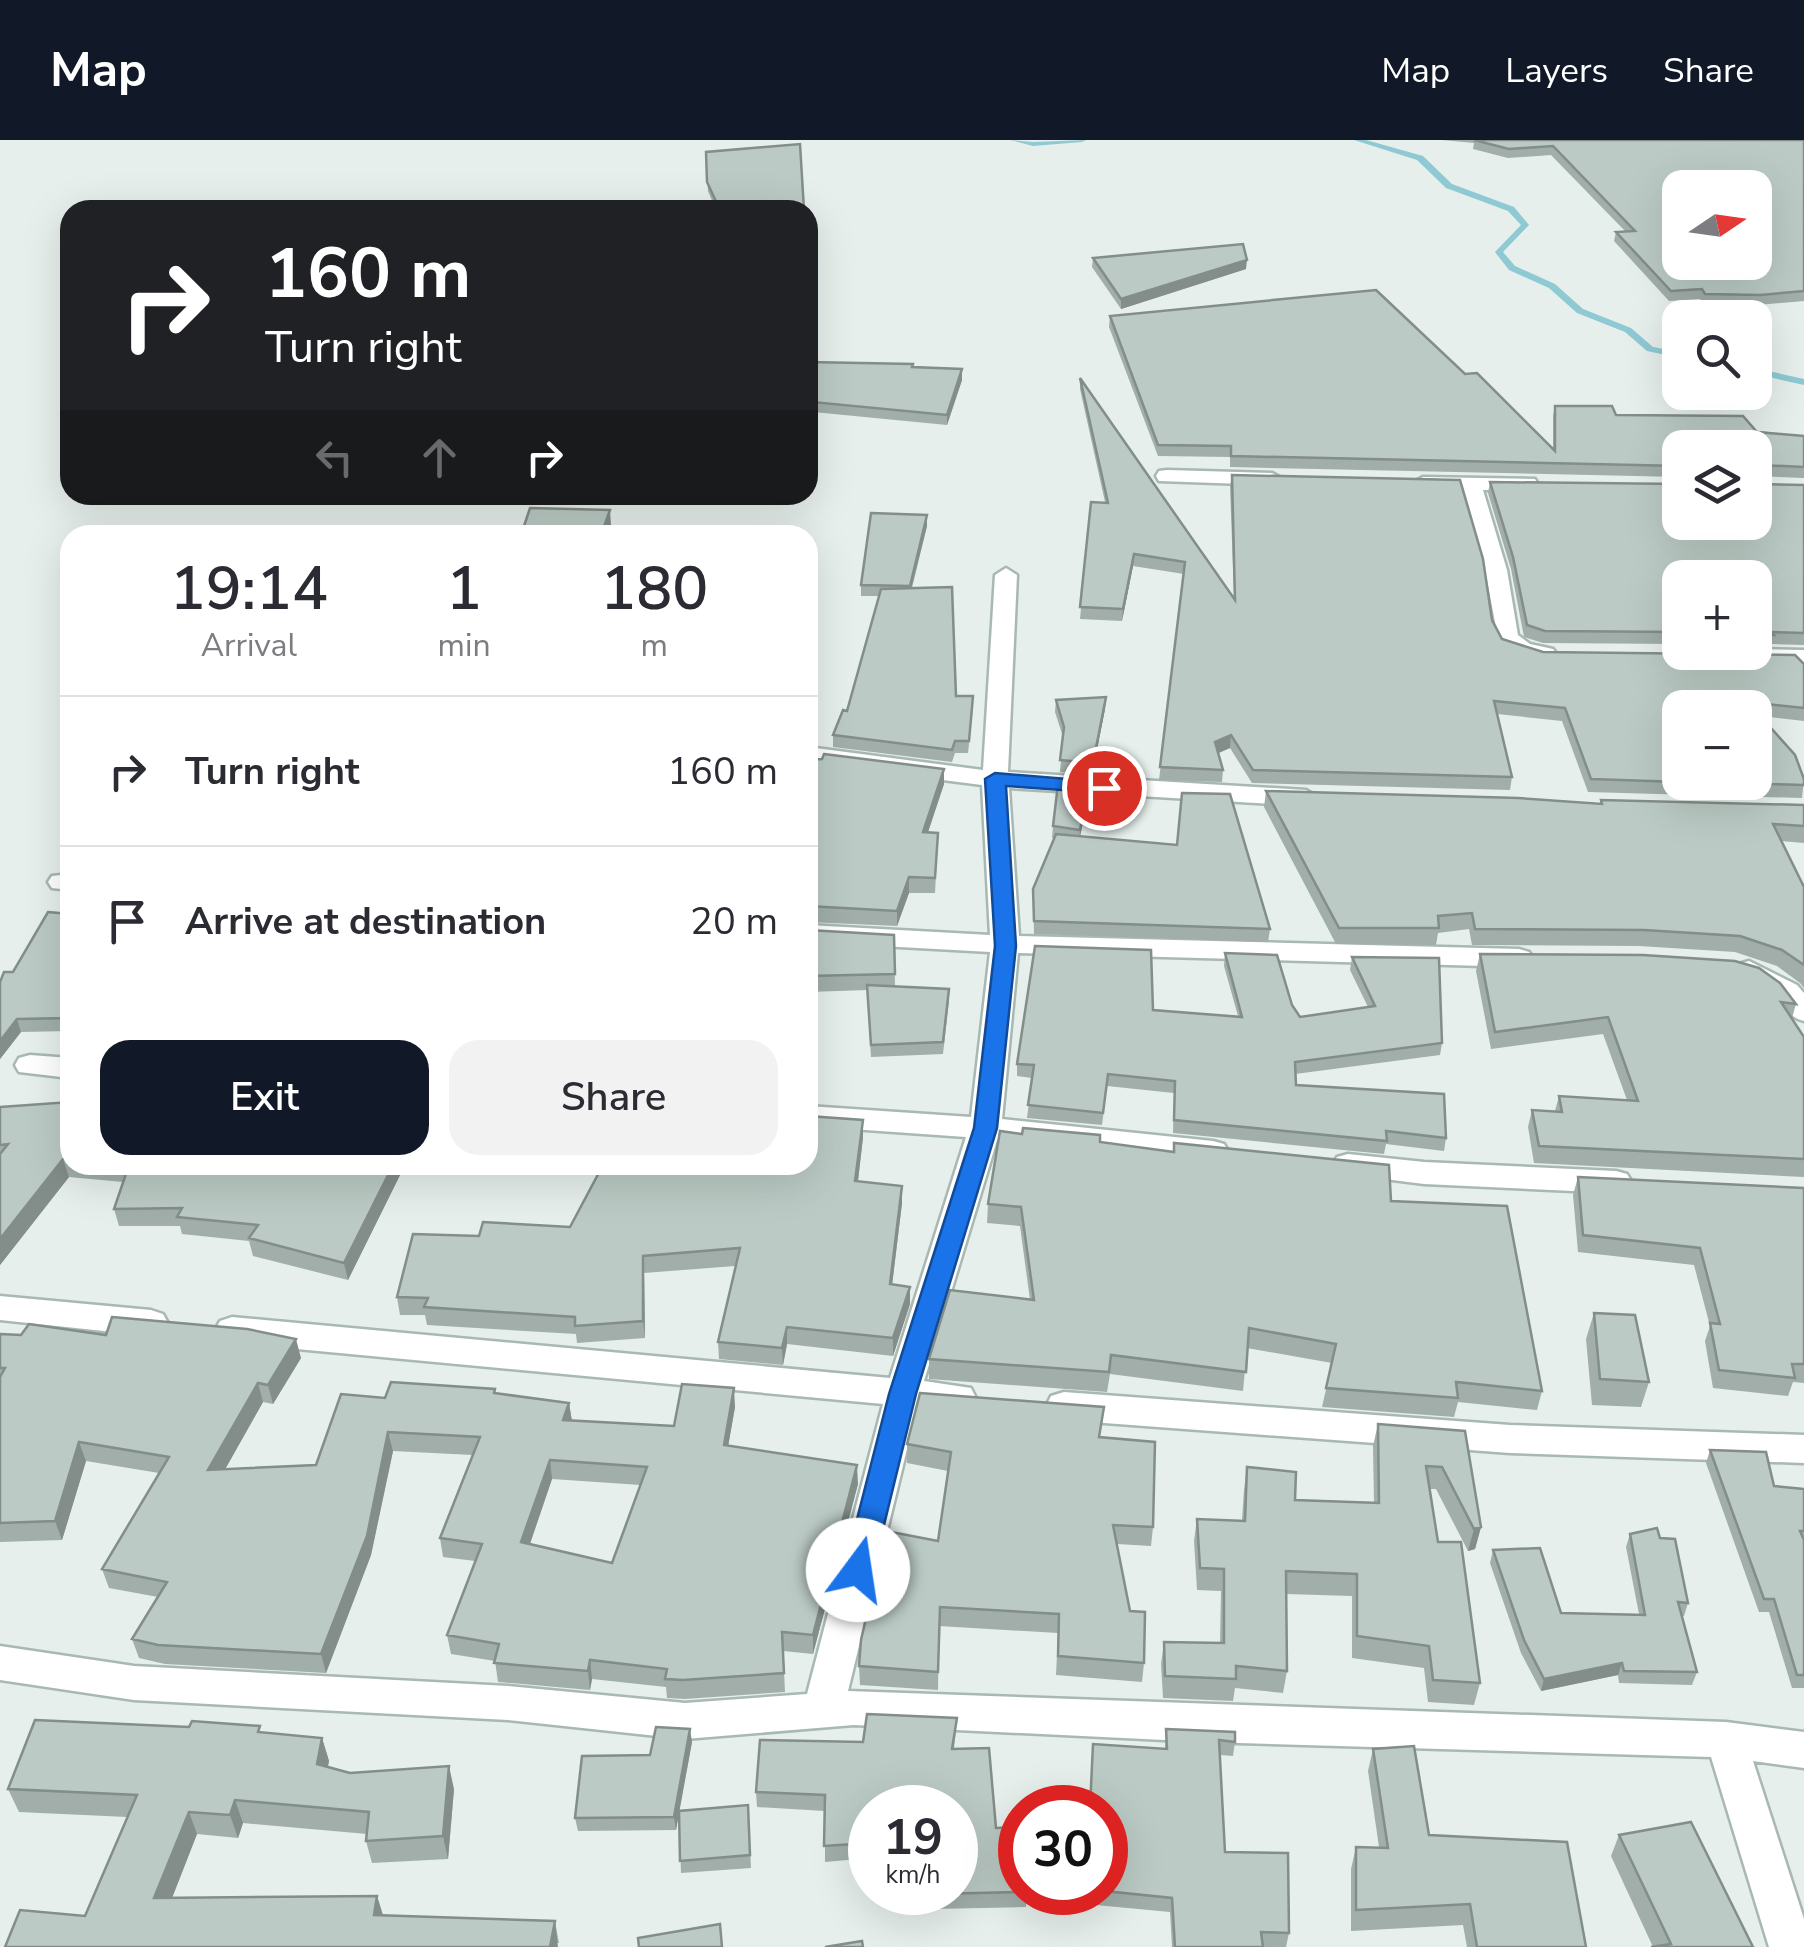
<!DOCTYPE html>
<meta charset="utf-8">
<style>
:root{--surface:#fff;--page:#f2f2f3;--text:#2b2b33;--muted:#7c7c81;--line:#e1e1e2;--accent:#111827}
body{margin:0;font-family:"Nunito Sans",sans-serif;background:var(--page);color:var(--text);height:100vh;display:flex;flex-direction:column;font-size:38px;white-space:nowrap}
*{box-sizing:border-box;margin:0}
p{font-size:32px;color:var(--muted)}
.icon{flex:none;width:55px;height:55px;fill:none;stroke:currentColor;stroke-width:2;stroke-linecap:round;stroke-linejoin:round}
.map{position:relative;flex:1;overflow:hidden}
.details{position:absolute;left:60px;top:385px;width:758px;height:650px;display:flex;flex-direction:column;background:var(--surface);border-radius:30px;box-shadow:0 10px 40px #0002}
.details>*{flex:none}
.top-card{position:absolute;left:60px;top:60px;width:758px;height:305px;border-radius:30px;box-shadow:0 10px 40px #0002;background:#202124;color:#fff;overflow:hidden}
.needle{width:65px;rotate:77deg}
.tools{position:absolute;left:1662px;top:30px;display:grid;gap:20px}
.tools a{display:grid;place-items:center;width:110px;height:110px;border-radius:20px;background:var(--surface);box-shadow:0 10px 40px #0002;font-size:50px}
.speed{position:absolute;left:848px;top:1645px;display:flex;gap:20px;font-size:50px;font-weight:700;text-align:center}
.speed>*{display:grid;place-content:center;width:130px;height:130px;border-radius:50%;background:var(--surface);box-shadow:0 10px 40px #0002;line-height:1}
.speed small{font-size:25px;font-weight:400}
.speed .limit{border:15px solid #d22;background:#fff;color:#111}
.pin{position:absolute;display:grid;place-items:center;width:85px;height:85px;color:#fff;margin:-42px;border:5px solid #fff;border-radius:50%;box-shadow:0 2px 10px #0007}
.me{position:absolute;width:110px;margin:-55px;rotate:14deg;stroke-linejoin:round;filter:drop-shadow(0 0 8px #0008)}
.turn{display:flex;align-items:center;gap:35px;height:210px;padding:0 40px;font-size:45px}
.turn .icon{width:130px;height:130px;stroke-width:2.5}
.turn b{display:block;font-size:70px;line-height:85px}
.lanes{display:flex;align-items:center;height:95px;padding:0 40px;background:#0003;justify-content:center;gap:50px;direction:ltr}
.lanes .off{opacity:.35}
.eta{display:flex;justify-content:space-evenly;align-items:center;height:170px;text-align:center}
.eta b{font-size:60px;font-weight:600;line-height:70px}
.action{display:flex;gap:20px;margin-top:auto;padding:20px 40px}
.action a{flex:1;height:115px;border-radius:30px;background:var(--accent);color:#fff;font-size:40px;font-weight:600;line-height:115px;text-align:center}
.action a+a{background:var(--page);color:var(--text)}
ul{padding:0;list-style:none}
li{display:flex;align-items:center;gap:30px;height:150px;padding:0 40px;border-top:2px solid var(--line)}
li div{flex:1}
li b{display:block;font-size:38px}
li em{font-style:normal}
header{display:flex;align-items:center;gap:60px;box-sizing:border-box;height:140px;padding:0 50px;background:var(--accent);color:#fff}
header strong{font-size:48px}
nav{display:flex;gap:55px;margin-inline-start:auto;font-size:35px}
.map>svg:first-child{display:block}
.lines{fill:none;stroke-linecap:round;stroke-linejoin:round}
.stream{fill:#8ec9d4;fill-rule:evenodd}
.minor-casing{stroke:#a8b8b2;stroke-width:5}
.minor{fill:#fff;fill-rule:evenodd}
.wall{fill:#a1aea9;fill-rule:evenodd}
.shaded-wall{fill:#838d89}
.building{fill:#bbcac4;stroke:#838d89;stroke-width:2.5;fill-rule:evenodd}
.route{fill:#1a73e8;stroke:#114b97;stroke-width:2.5}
</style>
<header>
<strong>Map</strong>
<nav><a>Map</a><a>Layers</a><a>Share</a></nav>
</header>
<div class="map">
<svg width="1804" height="1807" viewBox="0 0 1804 1807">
<rect width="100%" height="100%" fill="#e6efeb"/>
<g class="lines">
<path class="stream" d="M 1010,0 L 1033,2 L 1086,0 L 1082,2 L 1033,6 Z
M 1354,0 L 1366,0 L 1423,16 L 1452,44 L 1514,67 L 1529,85 L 1503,112 L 1515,126 L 1555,144 L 1583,169 L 1631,188 L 1653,207 L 1680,212 L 1680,218 L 1647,211 L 1625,192 L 1577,173 L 1549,148 L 1509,130 L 1495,112 L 1521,85 L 1508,71 L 1446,48 L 1417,20 Z
M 1755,228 L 1804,239 L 1804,245 L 1755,234 Z"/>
<defs>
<path id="minor" d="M 1167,330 L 1272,333 L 1283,339 L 1272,345 L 1159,341 L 1156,336 L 1159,331 Z
M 1423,337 L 1535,339 L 1538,344 L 1527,350 L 1483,350 L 1507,430 L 1518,495 L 1530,504 L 1553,509 L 1557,514 L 1553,519 L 1515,515 L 1499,503 L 1485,430 L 1462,350 L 1415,348 L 1412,343 Z
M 1006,428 L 1017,435 L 1008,632 L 1306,650 L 1319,658 L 1306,666 L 1009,648 L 1019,796 L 1519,809 L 1529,812 L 1533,818 L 1529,824 L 1519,827 L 1018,813 L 1002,979 L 1213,1001 L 1224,1004 L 1229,1012 L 1224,1020 L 1213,1023 L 997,1000 L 924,1241 L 971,1248 L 976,1258 L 971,1268 L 958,1271 L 917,1268 L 848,1551 L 1726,1582 L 1804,1592 L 1804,1628 L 1753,1621 L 1804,1779 L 1804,1807 L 1769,1807 L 1711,1617 L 1205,1602 L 854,1585 L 685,1599 L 508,1580 L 134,1560 L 0,1540 L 0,1506 L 134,1526 L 508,1546 L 685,1563 L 807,1554 L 883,1264 L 232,1203 L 220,1199 L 215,1190 L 220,1181 L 232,1177 L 890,1238 L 966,997 L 808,986 L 808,966 L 971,977 L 990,812 L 808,802 L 808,785 L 990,795 L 982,645 L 808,623 L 808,607 L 983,630 L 995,435 Z
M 1756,509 L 1804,510 L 1804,524 L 1748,521 L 1746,512 L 1755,512 Z
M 70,734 L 70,750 L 52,748 L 48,742 L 52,736 Z
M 1749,821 L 1797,845 L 1804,853 L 1804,881 C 1790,878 1788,869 1778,859 C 1765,847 1746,844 1735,830 L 1739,824 Z
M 30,915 L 70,918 L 70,938 L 19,932 L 15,925 L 19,918 Z
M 1348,1014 L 1424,1022 L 1616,1031 L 1627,1034 L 1632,1042 L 1627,1050 L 1616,1053 L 1424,1044 L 1337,1033 L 1332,1025 L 1337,1017 Z
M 0,1156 L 151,1170 L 163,1174 L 168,1183 L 163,1192 L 151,1196 L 0,1180 Z
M 1064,1252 L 1510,1285 L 1804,1295 L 1804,1323 L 1510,1313 L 1064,1280 L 1051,1276 L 1046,1266 L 1051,1256 Z"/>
</defs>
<use href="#minor" class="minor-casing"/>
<use href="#minor" class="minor"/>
</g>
<path class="wall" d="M 1442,0 L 1804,0 L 1804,161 L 1757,165 L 1703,164 L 1700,159 L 1669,161 L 1614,101 L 1616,92 L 1625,91 L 1551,15 L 1508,18 L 1473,9 L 1474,3 Z
M 706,12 L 804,70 L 716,70 L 708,51 Z
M 1093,118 L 1246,129 L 1121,169 L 1092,127 Z
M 1110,176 L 1465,234 L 1553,309 L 1553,276 L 1555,266 L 1616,275 L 1804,296 L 1804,338 L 1755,336 L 1680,308 L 1680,337 L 1230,327 L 1230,317 L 1158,316 L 1109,187 Z
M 808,222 L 962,229 L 962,240 L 947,285 L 813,272 L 812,296 L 808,296 Z
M 1080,238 L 1234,457 L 1230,346 L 1232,335 L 1492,480 L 1502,499 L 1543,512 L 1804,524 L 1804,581 L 1761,576 L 1804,639 L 1802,658 L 1588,652 L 1562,581 L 1497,574 L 1512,637 L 1510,650 L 1252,643 L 1230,608 L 1218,613 L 1223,630 L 1222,642 L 1159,640 L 1184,434 L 1133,426 L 1122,481 L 1080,479 L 1091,362 L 1105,362 L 1080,249 ZM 1680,568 L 1755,568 L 1755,642 Z
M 1490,342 L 1804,345 L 1804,505 L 1772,504 L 1771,507 L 1755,507 L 1755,438 L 1680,438 L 1680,504 L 1543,503 L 1524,497 L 1511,429 L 1488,353 Z
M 927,386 L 912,448 L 956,556 L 973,568 L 968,613 L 955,613 L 952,622 L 833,607 L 833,595 L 847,571 L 879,456 L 861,456 L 861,445 Z
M 1106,557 L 1105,569 L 1092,635 L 1060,632 L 1063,597 L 1055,572 L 1056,560 Z
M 808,620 L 944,629 L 944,644 L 928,692 L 938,693 L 935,753 L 909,753 L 897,786 L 808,782 Z
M 1266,651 L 1600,664 L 1601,660 L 1804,665 L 1804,703 L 1781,701 L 1804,747 L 1804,848 L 1800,843 L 1777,826 L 1735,812 L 1639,806 L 1472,805 L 1469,789 L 1438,793 L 1436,805 L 1336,804 L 1264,667 Z
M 1088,658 L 1080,696 L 1270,789 L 1268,802 L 1034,794 L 1033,749 L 1054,698 L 1052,698 L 1053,686 Z
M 70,774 L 70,891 L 21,892 L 0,919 L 13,832 Z
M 808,790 L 894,795 L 895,846 L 949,861 L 943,914 L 871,917 L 867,850 L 808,852 Z
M 1225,813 L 1292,865 L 1300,877 L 1368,867 L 1350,830 L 1352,817 L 1442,903 L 1440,915 L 1295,934 L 1296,945 L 1446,998 L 1444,1011 L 1386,1004 L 1384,1014 L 1173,993 L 1174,953 L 1107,946 L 1102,985 L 1027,978 L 1032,938 L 1017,936 L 1017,924 L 1153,870 L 1238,876 L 1224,826 Z
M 1480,814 L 1796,864 L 1792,878 L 1804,897 L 1804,1037 L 1534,1023 L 1528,987 L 1532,970 L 1555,971 L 1559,956 L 1627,960 L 1603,894 L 1491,909 L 1476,831 Z
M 70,962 L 70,1025 L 405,1025 L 348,1140 L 253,1116 L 249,1101 L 182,1094 L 180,1086 L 119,1086 L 114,1069 L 123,1042 L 69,1037 L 0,1125 L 0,967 Z
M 863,997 L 858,1041 L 902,1063 L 892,1145 L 910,1164 L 893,1216 L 787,1204 L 783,1225 L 719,1219 L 718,1202 L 735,1126 L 644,1133 L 645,1198 L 577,1203 L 576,1194 L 427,1185 L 425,1175 L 400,1175 L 397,1157 L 479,1096 L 570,1087 L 642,1026 Z
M 1100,1002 L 1391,1061 L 1542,1251 L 1537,1270 L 1458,1262 L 1454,1277 L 1322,1267 L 1332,1223 L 1247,1208 L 1243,1251 L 1110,1234 L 1107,1252 L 929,1239 L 929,1219 L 1030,1160 L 1020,1086 L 987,1083 L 988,1064 Z
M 1578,1037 L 1804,1048 L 1804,1243 L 1793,1242 L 1788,1256 L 1713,1248 L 1705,1201 L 1710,1186 L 1694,1125 L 1578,1112 L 1573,1055 Z
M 1594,1173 L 1649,1242 L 1641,1267 L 1592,1265 L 1586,1199 Z
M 0,1194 L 21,1195 L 106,1195 L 301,1218 L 273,1264 L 263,1262 L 225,1329 L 316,1325 L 385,1258 L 495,1249 L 496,1254 L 569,1263 L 572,1281 L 674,1286 L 735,1267 L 728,1306 L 858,1344 L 813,1514 L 783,1511 L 785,1552 L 685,1559 L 667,1558 L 666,1547 L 592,1539 L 590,1550 L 498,1542 L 495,1521 L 451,1514 L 447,1495 L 475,1421 L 443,1417 L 440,1398 L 473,1315 L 393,1311 L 371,1415 L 326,1533 L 165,1524 L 139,1518 L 132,1499 L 158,1457 L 109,1448 L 102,1429 L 159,1333 L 86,1321 L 62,1400 L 0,1402 ZM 552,1339 L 641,1345 L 612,1423 L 530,1404 Z
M 1378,1284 L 1465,1291 L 1481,1387 L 1475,1409 L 1468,1411 L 1436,1349 L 1430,1349 L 1438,1402 L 1480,1543 L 1474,1565 L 1428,1562 L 1424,1528 L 1352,1518 L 1352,1456 L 1286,1454 L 1287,1531 L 1283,1553 L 1235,1548 L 1233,1561 L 1163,1558 L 1161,1524 L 1164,1502 L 1220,1503 L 1221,1451 L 1197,1450 L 1194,1401 L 1197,1379 L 1242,1380 L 1244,1350 L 1247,1327 L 1295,1360 L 1374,1363 L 1373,1306 Z
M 1101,1298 L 1153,1387 L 1151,1406 L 1117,1404 L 1130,1471 L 1144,1523 L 1142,1542 L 1056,1535 L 1058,1493 L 939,1486 L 938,1550 L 860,1545 L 859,1526 L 938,1401 L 948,1331 L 907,1323 L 907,1304 Z
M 1710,1310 L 1774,1346 L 1804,1349 L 1804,1548 L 1792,1548 L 1769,1472 L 1759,1472 L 1706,1323 Z
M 1630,1394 L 1660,1398 L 1688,1463 L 1684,1476 L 1681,1476 L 1697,1532 L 1692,1545 L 1619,1543 L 1618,1535 L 1541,1551 L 1521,1513 L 1490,1423 L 1493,1410 L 1561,1473 L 1639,1474 L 1626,1407 Z
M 957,1578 L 954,1609 L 996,1688 L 1020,1752 L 1027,1752 L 1026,1767 L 933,1769 L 931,1752 L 955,1752 L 955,1668 L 870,1668 L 870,1718 L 825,1722 L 825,1671 L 757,1667 L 756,1652 L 863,1602 Z
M 1166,1589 L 1235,1602 L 1233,1616 L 1220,1615 L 1225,1712 L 1289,1793 L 1286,1807 L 1172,1807 L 1170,1772 L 1085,1764 L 1086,1752 L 1105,1752 L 1105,1668 L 1165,1609 Z
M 262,1592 L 322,1598 L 329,1621 L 328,1627 L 350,1633 L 454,1649 L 448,1719 L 372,1723 L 366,1701 L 367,1694 L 243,1683 L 238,1698 L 197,1694 L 172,1758 L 377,1756 L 383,1775 L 555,1781 L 559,1803 L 85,1776 L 127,1677 L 19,1672 L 8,1649 Z
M 692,1602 L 679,1671 L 748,1665 L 751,1728 L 681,1733 L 679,1672 L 676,1690 L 578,1691 L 575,1678 L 650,1615 Z
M 1373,1609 L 1429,1695 L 1586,1807 L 1467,1807 L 1463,1785 L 1351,1791 L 1351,1729 L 1356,1707 L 1379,1707 L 1368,1631 Z
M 1619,1695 L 1753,1807 L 1653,1807 L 1611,1716 Z"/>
<path class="shaded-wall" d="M 1247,120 L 1246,129 L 1121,169 L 1121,159 Z
M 962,229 L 962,240 L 947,285 L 947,275 Z
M 610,370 L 611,385 L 608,395 L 601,395 Z
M 927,375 L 927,386 L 909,457 L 910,446 Z
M 1134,414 L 1133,426 L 1122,481 L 1123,469 Z
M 1106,557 L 1105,569 L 1092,635 L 1093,623 Z
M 1231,595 L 1230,608 L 1214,615 L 1215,602 Z
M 944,629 L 944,644 L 923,707 L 923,692 Z
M 1089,646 L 1088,658 L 1079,702 L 1080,690 Z
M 909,737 L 909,753 L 897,786 L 897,771 Z
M 17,879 L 21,892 L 0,919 L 0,901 Z
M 863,980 L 863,997 L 856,1058 L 855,1041 Z
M 63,1019 L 69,1037 L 0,1125 L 0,1099 Z
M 393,1025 L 405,1025 L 348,1140 L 344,1123 Z
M 902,1046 L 902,1063 L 890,1162 L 890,1144 Z
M 643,1116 L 644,1133 L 645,1198 L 643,1181 Z
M 910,1147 L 910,1164 L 893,1216 L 893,1198 Z
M 787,1187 L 787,1204 L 783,1225 L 782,1208 Z
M 296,1199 L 301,1218 L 273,1264 L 268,1245 Z
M 258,1243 L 263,1262 L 214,1349 L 208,1330 Z
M 734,1248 L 735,1267 L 725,1324 L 724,1305 Z
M 569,1263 L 572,1282 L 563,1280 Z
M 388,1292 L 393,1311 L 371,1415 L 326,1533 L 321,1514 Z
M 79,1302 L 86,1321 L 62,1400 L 55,1381 Z
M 550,1320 L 552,1339 L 524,1421 L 521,1402 Z
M 857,1325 L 858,1344 L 813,1514 L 813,1495 Z
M 1481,1387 L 1475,1409 L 1468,1411 L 1474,1389 Z
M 590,1520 L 592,1539 L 590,1550 L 588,1531 Z
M 1622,1523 L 1618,1535 L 1541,1551 L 1544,1539 Z
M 690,1589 L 692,1602 L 676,1690 L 674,1677 Z
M 322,1598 L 329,1621 L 323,1647 L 317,1624 Z
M 449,1626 L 454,1649 L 448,1719 L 443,1696 Z
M 235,1660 L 243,1683 L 238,1698 L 230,1675 Z
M 189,1672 L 197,1694 L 163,1781 L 154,1758 Z
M 377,1756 L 384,1779 L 374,1775 Z
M 555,1781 L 558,1807 L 550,1807 Z"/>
<path class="building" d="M 1474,0 L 1804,0 L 1804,151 L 1760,155 L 1705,154 L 1702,149 L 1671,151 L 1616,92 L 1635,91 L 1553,6 L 1509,9 ZM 1680,48 L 1755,48 L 1755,122 L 1680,122 Z
M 800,4 L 804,70 L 720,70 L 707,42 L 706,12 Z
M 1243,104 L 1247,120 L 1121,159 L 1093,118 Z
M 1376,150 L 1465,234 L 1477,233 L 1555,311 L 1555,266 L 1612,266 L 1616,275 L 1743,276 L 1757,292 L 1804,296 L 1804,327 L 1758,325 L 1755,337 L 1755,308 L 1680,308 L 1680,326 L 1231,316 L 1231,306 L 1158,305 L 1110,176 Z
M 808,222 L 913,224 L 912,227 L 962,229 L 947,275 L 813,262 L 811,285 L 808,285 Z
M 1080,238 L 1235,460 L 1232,335 L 1460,340 L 1483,419 L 1492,480 L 1502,499 L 1543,512 L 1795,515 L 1804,524 L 1804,568 L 1748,562 L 1753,568 L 1680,568 L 1680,642 L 1591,639 L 1565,568 L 1494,561 L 1512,637 L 1253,630 L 1231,595 L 1215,602 L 1223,630 L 1160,627 L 1185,422 L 1134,414 L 1123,469 L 1080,467 L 1091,362 L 1108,363 Z
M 1490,342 L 1680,344 L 1680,382 L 1755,382 L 1755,342 L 1758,344 L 1804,345 L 1804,493 L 1772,492 L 1774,495 L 1755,495 L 1755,438 L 1680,438 L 1680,492 L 1545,491 L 1527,485 L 1513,417 Z
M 530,368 L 610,370 L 601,395 L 521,395 Z
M 871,373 L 927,375 L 910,446 L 861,445 Z
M 952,447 L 956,556 L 973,556 L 969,601 L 955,601 L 952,610 L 833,595 L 843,570 L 847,571 L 881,449 Z
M 1106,557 L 1093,623 L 1060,620 L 1064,587 L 1056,560 Z
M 1755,570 L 1795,615 L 1804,639 L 1804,645 L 1704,642 L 1755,642 Z
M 824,614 L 944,629 L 923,692 L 938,693 L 935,738 L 909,737 L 897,771 L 808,766 L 808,620 L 822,619 Z
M 1058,644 L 1089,646 L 1080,690 L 1053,686 Z
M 1266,651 L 1518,658 L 1602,664 L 1601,660 L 1804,665 L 1804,686 L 1773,684 L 1804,747 L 1804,825 L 1782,810 L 1740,796 L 1644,790 L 1475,789 L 1472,773 L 1438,776 L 1439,788 L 1339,788 Z
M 1182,653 L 1230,654 L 1270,789 L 1034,781 L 1033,749 L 1056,694 L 1177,705 Z
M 48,772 L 70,774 L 70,878 L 17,879 L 0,901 L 0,842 L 4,832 L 13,832 Z
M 808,790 L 894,795 L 895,834 L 808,836 Z
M 1035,806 L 1151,810 L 1153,870 L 1242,877 L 1225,813 L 1277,815 L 1292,865 L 1300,877 L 1375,866 L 1352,817 L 1439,818 L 1442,903 L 1295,922 L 1296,945 L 1444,954 L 1446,998 L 1386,991 L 1387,1001 L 1174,980 L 1175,941 L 1108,934 L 1103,973 L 1028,965 L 1034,925 L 1017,924 Z
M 1480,814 L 1643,815 L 1735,821 L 1759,828 L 1780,843 L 1796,864 L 1781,862 L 1804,897 L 1804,1019 L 1539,1006 L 1532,970 L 1562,972 L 1559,956 L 1638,961 L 1608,877 L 1495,892 Z
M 867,845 L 949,849 L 943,902 L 871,905 Z
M 70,962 L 70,1020 L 63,1019 L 0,1099 L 0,1014 L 8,1004 L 0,1005 L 0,967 Z
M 808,976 L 863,980 L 855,1041 L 902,1046 L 890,1144 L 910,1147 L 893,1198 L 787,1187 L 782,1208 L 718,1202 L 740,1108 L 643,1116 L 643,1181 L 575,1186 L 575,1177 L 424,1167 L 428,1158 L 397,1157 L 413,1094 L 479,1096 L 483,1082 L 570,1087 L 603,1025 L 808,1025 Z
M 1023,988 L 1100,995 L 1100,1002 L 1174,1012 L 1174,1003 L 1389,1025 L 1391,1061 L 1507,1066 L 1542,1251 L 1456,1242 L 1458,1258 L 1326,1248 L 1336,1204 L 1249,1188 L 1246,1232 L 1111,1215 L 1109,1232 L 929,1219 L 950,1150 L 1034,1160 L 1021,1067 L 988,1064 L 1000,991 L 1022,994 Z
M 125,1025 L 393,1025 L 344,1123 L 249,1098 L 258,1085 L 177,1077 L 182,1068 L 114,1069 L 129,1025 Z
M 1578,1037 L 1804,1048 L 1804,1224 L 1792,1224 L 1795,1238 L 1719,1230 L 1710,1183 L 1720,1184 L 1700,1108 L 1583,1095 Z
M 1594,1173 L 1635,1175 L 1649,1242 L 1600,1239 Z
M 112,1177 L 247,1189 L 296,1199 L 268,1245 L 258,1243 L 208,1330 L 316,1325 L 341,1254 L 385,1258 L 391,1242 L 495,1249 L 494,1253 L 569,1263 L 563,1280 L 674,1286 L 682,1244 L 734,1248 L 724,1305 L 857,1325 L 813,1495 L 782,1492 L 784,1533 L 683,1540 L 665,1539 L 667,1529 L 590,1520 L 588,1531 L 494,1523 L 499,1504 L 447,1495 L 482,1404 L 440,1398 L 480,1297 L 388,1292 L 367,1396 L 321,1514 L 158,1505 L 132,1499 L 167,1442 L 102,1429 L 169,1317 L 79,1302 L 55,1381 L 0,1383 L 0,1237 L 5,1228 L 0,1228 L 0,1194 L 21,1195 L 29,1184 L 106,1195 ZM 550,1320 L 647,1327 L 612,1423 L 521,1402 Z
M 920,1253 L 1104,1267 L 1099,1297 L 1155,1302 L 1153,1387 L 1113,1385 L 1130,1471 L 1145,1472 L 1144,1523 L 1058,1516 L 1059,1474 L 940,1467 L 938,1532 L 859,1526 L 861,1500 L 886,1391 L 938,1401 L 951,1312 L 907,1304 Z
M 1378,1284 L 1465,1291 L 1481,1387 L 1474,1389 L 1442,1327 L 1426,1326 L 1438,1402 L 1461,1402 L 1480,1543 L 1433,1540 L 1429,1506 L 1357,1496 L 1357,1434 L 1286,1431 L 1287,1531 L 1236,1526 L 1236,1539 L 1165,1536 L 1164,1502 L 1224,1503 L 1224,1429 L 1200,1428 L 1197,1379 L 1245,1381 L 1247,1327 L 1296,1332 L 1295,1360 L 1379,1363 Z
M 1710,1310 L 1766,1312 L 1774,1346 L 1804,1349 L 1804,1391 L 1800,1391 L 1804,1400 L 1804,1535 L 1797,1535 L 1774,1459 L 1764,1459 Z
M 1657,1388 L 1660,1398 L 1675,1399 L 1688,1463 L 1678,1462 L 1697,1532 L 1624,1531 L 1622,1523 L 1544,1539 L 1524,1500 L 1493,1410 L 1540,1408 L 1561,1473 L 1645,1475 L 1630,1394 Z
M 867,1574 L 957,1578 L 952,1609 L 989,1608 L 996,1688 L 1020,1687 L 1020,1752 L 934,1754 L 934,1752 L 955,1752 L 955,1668 L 870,1668 L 870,1703 L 824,1706 L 825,1655 L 756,1652 L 760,1600 L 863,1602 Z
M 35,1580 L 189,1587 L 192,1581 L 260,1586 L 258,1592 L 322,1598 L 317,1624 L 350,1633 L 449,1626 L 443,1696 L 366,1701 L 369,1672 L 235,1660 L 230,1675 L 189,1672 L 154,1758 L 377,1756 L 374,1775 L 555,1781 L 550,1807 L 5,1807 L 20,1770 L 85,1776 L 137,1655 L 8,1649 Z
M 656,1587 L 690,1589 L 674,1677 L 575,1678 L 582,1616 L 650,1615 Z
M 1166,1589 L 1235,1592 L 1235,1602 L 1219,1600 L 1225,1712 L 1288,1713 L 1289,1793 L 1261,1792 L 1263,1807 L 1175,1807 L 1172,1758 L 1105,1751 L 1105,1668 L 1090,1668 L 1093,1604 L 1167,1609 Z
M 1414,1606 L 1429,1695 L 1567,1702 L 1586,1807 L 1477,1807 L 1470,1764 L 1356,1770 L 1356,1707 L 1388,1708 L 1373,1609 Z
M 748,1665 L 750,1715 L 680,1721 L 679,1671 Z
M 1691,1682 L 1753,1807 L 1651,1807 L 1671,1804 L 1619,1695 Z
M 720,1784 L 722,1807 L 639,1807 L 638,1798 Z
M 862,1801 L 863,1807 L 825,1807 Z"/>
<path class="route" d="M 995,633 L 1104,642 L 1114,648 L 1104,653 L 1006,646 L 1016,806 L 997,988 L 916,1254 L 873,1430 L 869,1438 L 858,1442 L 848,1438 L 844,1430 L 889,1254 L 974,988 L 995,806 L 985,639 Z"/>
</svg>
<div class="tools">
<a><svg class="needle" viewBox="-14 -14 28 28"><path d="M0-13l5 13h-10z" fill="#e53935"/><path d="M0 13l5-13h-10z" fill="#7c7c81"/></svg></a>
<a><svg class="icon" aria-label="search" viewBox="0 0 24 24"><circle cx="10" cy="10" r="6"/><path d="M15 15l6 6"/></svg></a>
<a><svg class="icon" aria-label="layers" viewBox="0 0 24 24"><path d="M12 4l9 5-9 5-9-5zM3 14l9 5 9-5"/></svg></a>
<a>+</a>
<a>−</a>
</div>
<div class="speed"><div>19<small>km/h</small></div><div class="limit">30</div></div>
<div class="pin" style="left:1104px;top:648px;background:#d93025"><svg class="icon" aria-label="arrive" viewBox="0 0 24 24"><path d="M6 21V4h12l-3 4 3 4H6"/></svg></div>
<svg class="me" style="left:858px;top:1430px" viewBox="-20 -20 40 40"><circle r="19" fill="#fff"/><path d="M0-13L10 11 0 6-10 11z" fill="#1a73e8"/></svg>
<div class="top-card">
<div class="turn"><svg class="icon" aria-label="right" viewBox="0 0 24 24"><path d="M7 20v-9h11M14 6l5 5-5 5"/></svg><div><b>160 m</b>Turn right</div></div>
<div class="lanes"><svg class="icon off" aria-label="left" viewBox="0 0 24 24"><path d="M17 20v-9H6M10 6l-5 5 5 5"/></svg><svg class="icon off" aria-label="ahead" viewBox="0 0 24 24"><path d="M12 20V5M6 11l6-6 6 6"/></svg><svg class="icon" aria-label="right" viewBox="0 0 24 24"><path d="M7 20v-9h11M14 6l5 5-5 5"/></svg></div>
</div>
<section class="details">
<div class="eta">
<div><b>19:14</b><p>Arrival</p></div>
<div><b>1</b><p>min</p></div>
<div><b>180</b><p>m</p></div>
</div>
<ul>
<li><svg class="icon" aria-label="right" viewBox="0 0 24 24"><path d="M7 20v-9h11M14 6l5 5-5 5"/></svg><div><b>Turn right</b></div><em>160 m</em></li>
<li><svg class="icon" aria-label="arrive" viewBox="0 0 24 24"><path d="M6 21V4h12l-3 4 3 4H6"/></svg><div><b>Arrive at destination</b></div><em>20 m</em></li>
</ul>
<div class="action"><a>Exit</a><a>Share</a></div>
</section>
</div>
